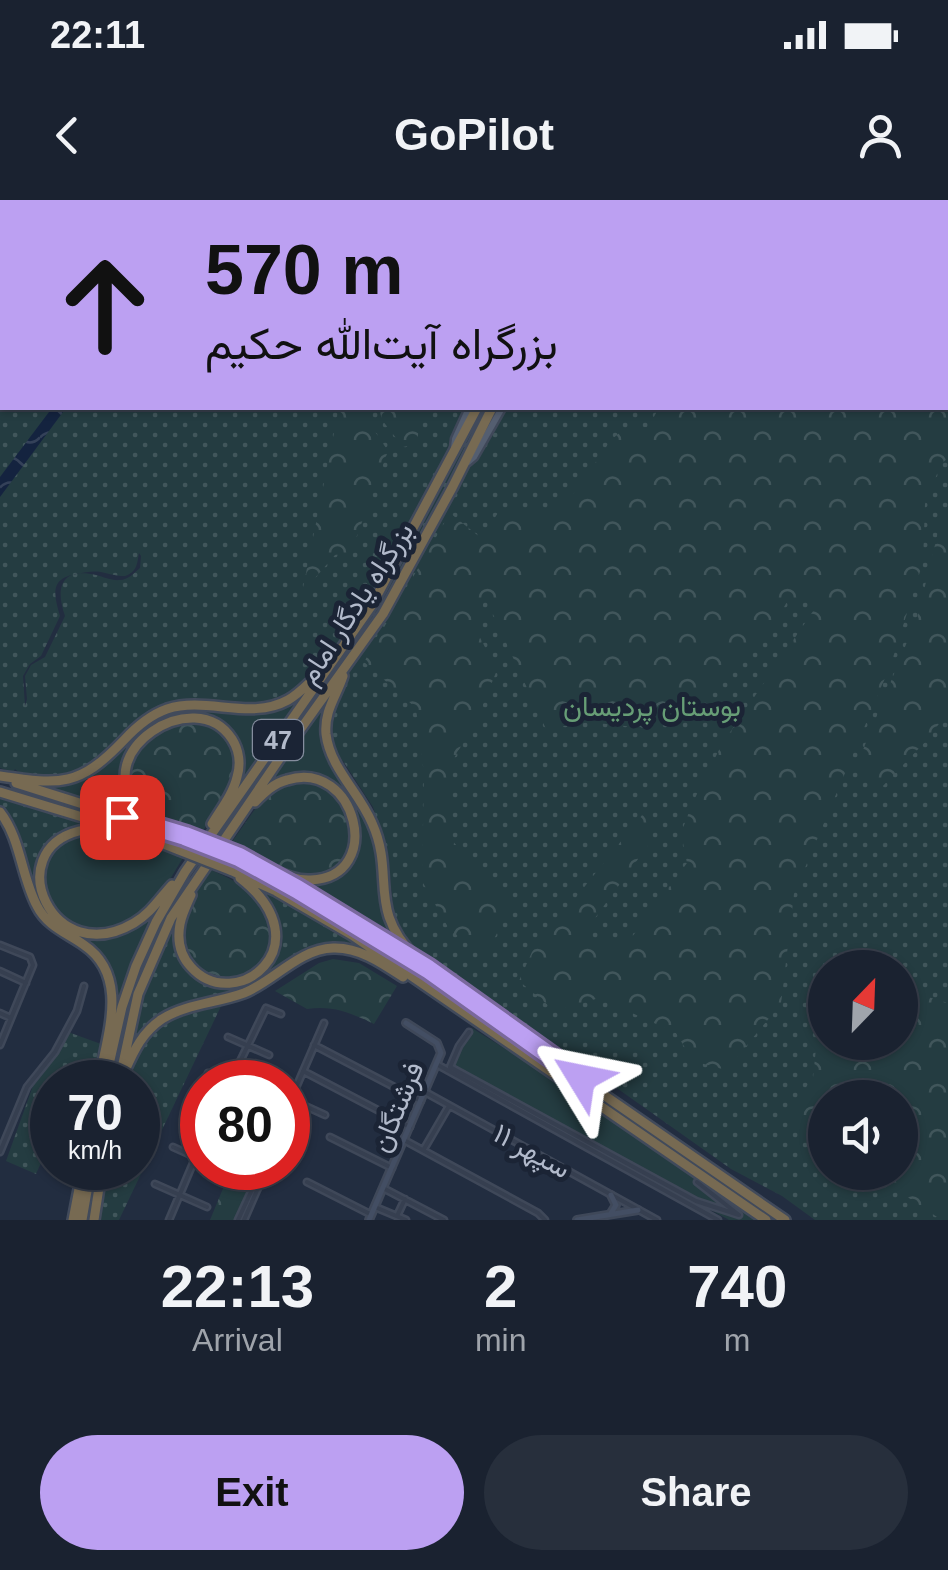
<!DOCTYPE html>
<meta charset="utf-8">
<style>
:root{--surface:#1a2230;--page:#272f3c;--text:#f1f3f6;--muted:#9fa4ab;--line:#383f4c;--accent:#bca0f2}
body{margin:0;font-family:Helvetica,Vazirmatn,sans-serif;background:var(--page);color:var(--text);height:100vh;display:flex;flex-direction:column;font-size:38px;white-space:nowrap}
*{box-sizing:border-box;margin:0}
p{font-size:32px;color:var(--muted)}
.icon{flex:none;width:55px;height:55px;fill:none;stroke:currentColor;stroke-width:2;stroke-linecap:round;stroke-linejoin:round}
.map{position:relative;height:1020px;overflow:hidden}
.panel{display:flex;flex-direction:column;background:var(--surface);flex:1}
.panel>*{flex:none}
.hud{position:absolute;left:0px;top:0px;width:950px;height:210px;box-shadow:0 2px 8px #0004,0 0 0 2px var(--line);background:#bca0f2;color:#111;overflow:hidden}
.needle{width:65px;rotate:23deg}
.fabs{position:absolute;left:808px;top:750px;display:grid;gap:20px}
.fabs a{display:grid;place-items:center;width:110px;height:110px;border-radius:50%;background:var(--surface);box-shadow:0 2px 8px #0004,0 0 0 2px var(--line);font-size:50px}
.speed{position:absolute;left:30px;top:860px;display:flex;gap:20px;font-size:50px;font-weight:700;text-align:center}
.speed>*{display:grid;place-content:center;width:130px;height:130px;border-radius:50%;background:var(--surface);box-shadow:0 2px 8px #0004,0 0 0 2px var(--line);line-height:1}
.speed small{font-size:25px;font-weight:400}
.speed .limit{border:15px solid #d22;background:#fff;color:#111}
.pin{position:absolute;display:grid;place-items:center;width:85px;height:85px;color:#fff;margin:-42px;border-radius:20px;box-shadow:0 5px 15px #0006}
.me{position:absolute;width:110px;margin:-55px;rotate:305deg;stroke-linejoin:round;filter:drop-shadow(0 0 8px #0008)}
.turn{display:flex;align-items:center;gap:35px;height:210px;padding:0 40px;font-size:45px}
.turn .icon{width:130px;height:130px;stroke-width:2.5}
.turn b{display:block;font-size:70px;line-height:85px}
.eta{display:flex;justify-content:space-evenly;align-items:center;height:170px;text-align:center}
.eta b{font-size:60px;font-weight:600;line-height:70px}
.button{display:flex;gap:20px;margin-top:auto;padding:20px 40px}
.button a{flex:1;height:115px;border-radius:60px;background:var(--accent);color:#111;font-size:40px;font-weight:600;line-height:115px;text-align:center}
.button a+a{background:var(--page);color:var(--text)}
.status{display:flex;justify-content:space-between;align-items:center;height:70px;padding:0 50px;background:var(--surface);direction:ltr}
.status svg{height:28px;fill:currentColor}
header{display:flex;justify-content:space-between;align-items:center;height:130px;padding:0 40px;background:var(--surface);font-size:45px;font-weight:600}
.map>svg:first-child{display:block}
.grass{fill:url(#grass-dots);fill-rule:evenodd}
.forest{fill:url(#forest-crowns)}
.garden{fill:#243c41}
.water{fill:url(#water-waves)}
.lines{fill:none;stroke-linecap:round;stroke-linejoin:round}
.street-casing{stroke:#3f4859;stroke-width:9}
.secondary-casing{stroke:#3f4859;stroke-width:10}
.primary-casing{stroke:#3f4859;stroke-width:11}
.highway-casing{stroke:#414a5b;stroke-width:14}
.street{stroke:#363f50;stroke-width:4}
.secondary{stroke:#434e63;stroke-width:5}
.primary{stroke:#545e70;stroke-width:6}
.highway{stroke:#776a52;stroke-width:9}
.highway-bridge-casing{stroke:#414a5b;stroke-width:14;stroke-linecap:butt}
.highway-bridge{stroke:#776a52;stroke-width:9}
.route-casing{stroke:#7a689d;stroke-width:25}
.route{stroke:#bca0f2;stroke-width:18}
.labels{text-anchor:middle;dominant-baseline:central;stroke-width:10;stroke-linejoin:round;paint-order:stroke}
.shield{fill:#1b2435;stroke:#858d9e;stroke-width:2.5}
.shield-label{font-size:25px;font-weight:bold;fill:#b2bacb}
.street-label{font-size:28px;fill:#b2bacb;stroke:#1b2435}
.park-label{font-size:28px;fill:#679e76;stroke:#1b2435}
</style>
<div class="status"><b>22:11</b><svg viewBox="0 0 49 12"><path d="M0 12V9h3v3zM5 12V6h3v6zM10 12V3h3v9zM15 12V0h3v12zM26 1h20v11H26zM47 4h2v5h-2z"/></svg></div>
<header><svg class="icon" aria-label="back" viewBox="0 0 24 24"><path d="M15 5l-7 7 7 7"/></svg>GoPilot<svg class="icon" aria-label="person" viewBox="0 0 24 24"><circle cx="12" cy="8" r="4"/><path d="M4 21q1-7 8-7t8 7"/></svg></header>
<div class="map">
<svg width="948" height="1020" viewBox="0 0 948 1020">
<defs>
<pattern id="grass-dots" width="8" height="8" patternUnits="userSpaceOnUse" patternTransform="scale(2.5)"><rect width="8" height="8" fill="#243c41"/><path d="M2 2h.1M6 6h.1" fill="none" stroke="#41565b" stroke-width="1.8" stroke-linecap="round"/></pattern>
<pattern id="forest-crowns" width="20" height="18" patternUnits="userSpaceOnUse" patternTransform="scale(2.5)"><rect width="20" height="18" fill="#243c41"/><path d="M2 6a3 3 0 1 1 6 0M12 15a3 3 0 1 1 6 0" fill="none" stroke="#41565b"/></pattern>
<pattern id="water-waves" width="16" height="10" patternUnits="userSpaceOnUse" patternTransform="scale(2.5)"><rect width="16" height="10" fill="#14233f"/><path d="M0 5q4-4 8 0t8 0" fill="none" stroke="#344159"/></pattern>
</defs>
<rect width="100%" height="100%" fill="#222d40"/>
<path class="grass" d="M 2,27 L 2,208 L 948,208 L 948,161 L 948,1020 L 815,1020 L 782,996 L 731,969 L 611,884 L 414,749 L 400,730 L 393,710 L 388,653 L 373,607 L 343,561 L 251,503 L 227,503 L 106,556 L 72,575 L 58,579 L 32,577 L 21,574 L 15,569 L 13,572 L 0,568 L 0,33 ZM 139,353 L 141,356 L 140,368 C 134,373 128,380 120,380 C 112,381 104,377 96,375 C 61,367 55,388 65,416 L 45,457 L 31,465 L 25,476 L 27,499 L 25,506 L 23,476 L 30,464 L 41,456 L 60,416 C 54,395 49,378 77,374 C 85,372 93,371 101,372 C 110,374 116,376 125,376 C 137,372 137,364 139,353 ZM 825,768 L 900,768 L 900,842 L 825,842 ZM 825,898 L 900,898 L 900,972 L 825,972 Z
M 0,596 L 105,627 L 37,685 L 46,711 L 62,727 L 43,712 L 0,608 Z
M 248,681 C 300,707 349,738 398,771 L 336,745 L 244,790 L 164,815 L 124,868 C 139,806 153,758 186,701 L 278,727 L 271,707 Z
M 223,802 L 119,1020 L 97,1020 L 106,968 L 138,968 L 138,882 L 125,882 C 131,857 145,831 169,818 C 184,810 206,807 223,802 Z
M 68,832 L 101,844 L 95,882 L 52,882 L 52,938 L 36,974 L 6,961 L 34,883 L 58,852 Z"/>
<path class="forest" d="M 948,197 L 948,258 L 941,264 L 925,304 L 923,362 L 891,464 L 794,694 L 781,804 L 726,870 L 693,861 L 676,833 L 599,798 L 555,811 L 519,781 L 532,752 L 651,604 L 649,644 L 579,740 L 629,741 L 687,663 L 681,633 L 693,602 L 722,544 L 820,401 L 788,400 L 770,432 L 702,502 L 643,528 L 588,522 L 546,529 L 485,397 L 476,430 L 497,470 L 477,519 L 450,565 L 449,637 L 476,667 L 515,700 L 489,748 L 473,748 L 449,729 L 422,681 L 424,574 L 416,508 L 364,462 L 450,313 L 481,338 L 498,313 L 554,307 L 575,292 L 611,240 L 624,229 L 648,227 L 659,208 L 948,208 Z
M 339,208 L 367,208 L 372,227 L 388,251 L 351,352 L 335,355 L 302,393 Z
M 379,208 L 421,208 L 417,244 L 403,247 L 382,220 Z
M 948,319 L 948,512 L 925,542 L 881,588 L 856,567 L 918,415 L 941,320 Z
M 189,522 C 206,524 219,527 229,542 C 249,573 218,608 201,634 C 183,627 158,622 145,608 C 106,567 145,529 189,522 Z
M 310,581 C 322,587 335,591 342,603 C 346,609 353,625 353,632 C 354,651 335,674 316,676 C 287,681 254,658 229,646 L 260,602 L 280,585 Z
M 211,670 C 239,682 270,698 271,732 C 272,803 165,789 185,717 C 190,700 201,685 211,670 Z
M 333,759 L 359,763 L 397,786 L 374,824 C 351,813 333,805 307,809 L 275,791 L 319,763 Z
M 905,790 L 948,803 L 948,1020 L 940,1019 L 872,973 L 900,972 L 900,898 L 825,898 L 825,943 L 783,918 L 813,878 L 819,818 L 825,822 L 825,842 L 851,843 L 868,856 L 875,843 L 900,842 L 900,800 Z
M 229,974 L 251,984 L 236,1020 L 210,1020 Z"/>
<path class="garden" d="M 324,469 L 213,626 L 241,561 L 225,527 L 176,518 L 129,551 C 128,569 122,587 132,603 L 165,626 L 17,580 L 73,581 L 146,523 L 163,513 L 191,507 L 275,508 Z
M 338,483 L 323,531 L 372,627 L 377,650 L 385,717 L 388,728 L 402,748 L 272,672 L 296,682 L 335,675 L 358,638 L 357,619 L 346,598 L 300,574 L 259,595 Z
M 94,632 L 128,638 L 183,658 C 171,677 159,701 142,714 C 115,735 73,737 51,709 C 47,703 46,694 45,687 C 37,655 67,635 94,632 Z
M 240,664 L 309,699 L 383,746 L 779,1020 L 774,1020 L 337,719 L 238,666 Z
M 166,696 L 131,768 L 112,831 C 114,806 118,783 105,761 L 62,727 L 115,734 Z
M 472,828 L 566,887 L 759,1020 L 729,1020 L 450,867 L 458,847 Z"/>
<path class="water" d="M 52,208 L 66,208 L 0,297 L 0,277 Z"/>
<g class="lines">
<defs>
<path id="street" d="M 867,0 L 872,2
M 5,2 L 6,0
M 0,8 L 2,8
M 0,745 L 30,757 L 33,765 L 0,845
M 0,771 L 26,783
M 0,813 L 11,818
M 469,832 L 459,846 L 450,867 L 696,1001 L 739,1015 L 697,982
M 228,837 L 269,855
M 314,845 L 421,901
M 438,865 L 718,1020
M 303,871 L 410,927
M 208,873 L 229,882
M 230,882 L 266,808 L 281,814
M 425,892 L 657,1020
M 290,899 L 325,915
M 288,906 L 324,823
M 191,912 L 202,916
M 330,937 L 392,968
M 404,940 L 538,1013 L 545,1020
M 173,947 L 202,960
M 424,949 L 449,906
M 0,952 L 27,887 L 55,852 L 77,811 L 84,786
M 223,968 L 257,980
M 307,982 L 370,1014
M 155,984 L 207,1007
M 383,988 L 444,1020
M 375,1007 L 406,1020
M 397,1016 L 405,999
M 169,1020 L 202,942
M 238,1020 L 262,968
M 244,1020 L 258,988 L 257,980"/>
<path id="secondary" d="M 611,1013 L 616,1005 L 611,995
M 369,1020 L 441,853 L 437,843 L 406,823
M 577,1020 L 638,1010"/>
<path id="primary" d="M 606,2 L 608,0
M 454,248 L 455,239 L 469,208
M 468,262 L 474,257 L 502,208"/>
<path id="highway" d="M 451,0 L 452,2
M 478,0 L 482,2
M 692,0 L 695,2
M 701,0 L 706,2
M 733,0 L 737,2
M 750,0 L 754,2
M 566,2 L 568,0
M 582,2 L 583,0
M 595,2 L 596,0
M 948,149 L 948,150
M 343,476 C 336,497 324,511 326,534 C 330,568 359,592 372,623 C 396,676 366,708 416,758
M 0,576 C 61,585 79,587 124,540 C 136,527 150,515 167,509 C 207,496 250,521 288,500 C 301,493 311,480 323,471
M 16,583 L 168,631
M 0,592 L 112,626
M 255,602 C 264,593 274,583 287,580 C 356,558 386,677 311,680 C 295,681 280,673 266,667
M 0,612 C 21,639 21,676 37,706 C 47,726 67,733 84,745 C 131,777 106,837 99,882
M 185,636 C 170,627 151,620 139,607 C 87,553 195,482 232,539 C 239,550 241,564 237,577 C 233,594 221,609 212,624
M 146,637 L 179,650
M 148,638 C 126,635 101,625 79,631 C 0,651 52,771 134,723 C 150,714 160,698 172,685
M 239,657 L 319,701 L 428,769 L 598,891 L 785,1020
M 230,670 L 276,691 L 352,735 L 766,1020
M 191,695 C 187,704 182,714 180,724 C 177,740 180,755 191,767 C 235,816 326,745 240,678
M 123,875 C 133,853 141,833 162,819 C 186,804 217,803 244,793 C 274,781 299,749 333,748 C 359,747 382,763 403,777
M 105,882 L 122,807 L 136,766 L 156,722 L 185,672 L 372,405 L 477,208
M 119,882 L 138,794 L 171,718 L 282,555 L 383,414 L 452,288 L 492,208
M 73,1020 L 83,968
M 82,1020 L 91,968
M 94,1020 L 102,968"/>
</defs>
<use href="#street" class="street-casing"/>
<use href="#secondary" class="secondary-casing"/>
<use href="#primary" class="primary-casing"/>
<use href="#highway" class="highway-casing"/>
<use href="#street" class="street"/>
<use href="#secondary" class="secondary"/>
<use href="#primary" class="primary"/>
<use href="#highway" class="highway"/>
<defs>
<path id="highway-bridge" d="M 185,636 L 239,657
M 179,650 L 230,670"/>
</defs>
<use href="#highway-bridge" class="highway-bridge-casing"/>
<use href="#highway-bridge" class="highway-bridge"/>
</g>
<g class="lines">
<defs>
<path id="route" d="M 122,617 L 185,636 L 239,657 L 297,689 L 428,769 L 581,878"/>
</defs>
<use href="#route" class="route-casing"/>
<use href="#route" class="route"/>
</g>
<g class="labels">
<rect class="shield" x="253" y="520" width="50" height="40" rx="8"/>
<g class="shield-label">
<text x="278" y="540">47</text>
</g>
<g class="street-label">
<text transform="translate(356 403) rotate(-57)">بزرگراه یادگار امام</text>
<text transform="translate(397 907) rotate(-67)">فرشتگان</text>
<text transform="translate(532 951) rotate(29)">سپهر ۱۱</text>
</g>
<g class="park-label">
<text x="652" y="506">بوستان پردیسان</text>
</g>
</g>
</svg>
<div class="fabs">
<a><svg class="needle" viewBox="-14 -14 28 28"><path d="M0-13l5 13h-10z" fill="#e53935"/><path d="M0 13l5-13h-10z" fill="#9fa4ab"/></svg></a>
<a><svg class="icon" aria-label="sound" viewBox="0 0 24 24"><path d="M4 9h4l5-4v14l-5-4H4zM17 9q2 3 0 6"/></svg></a>
</div>
<div class="speed"><div>70<small>km/h</small></div><div class="limit">80</div></div>
<div class="pin" style="left:122px;top:617px;background:#d93025"><svg class="icon" aria-label="arrive" viewBox="0 0 24 24"><path d="M6 21V4h12l-3 4 3 4H6"/></svg></div>
<svg class="me" style="left:581px;top:878px" viewBox="-20 -20 40 40"><path d="M0-17L14 15 0 8-14 15z" fill="#bca0f2" stroke="#fff" stroke-width="4"/></svg>
<div class="hud">
<div class="turn"><svg class="icon" aria-label="ahead" viewBox="0 0 24 24"><path d="M12 20V5M6 11l6-6 6 6"/></svg><div><b>570 m</b>بزرگراه آیت‌الله حکیم</div></div>
</div>
</div>
<section class="panel">
<div class="eta">
<div><b>22:13</b><p>Arrival</p></div>
<div><b>2</b><p>min</p></div>
<div><b>740</b><p>m</p></div>
</div>
<div class="button"><a>Exit</a><a>Share</a></div>
</section>
